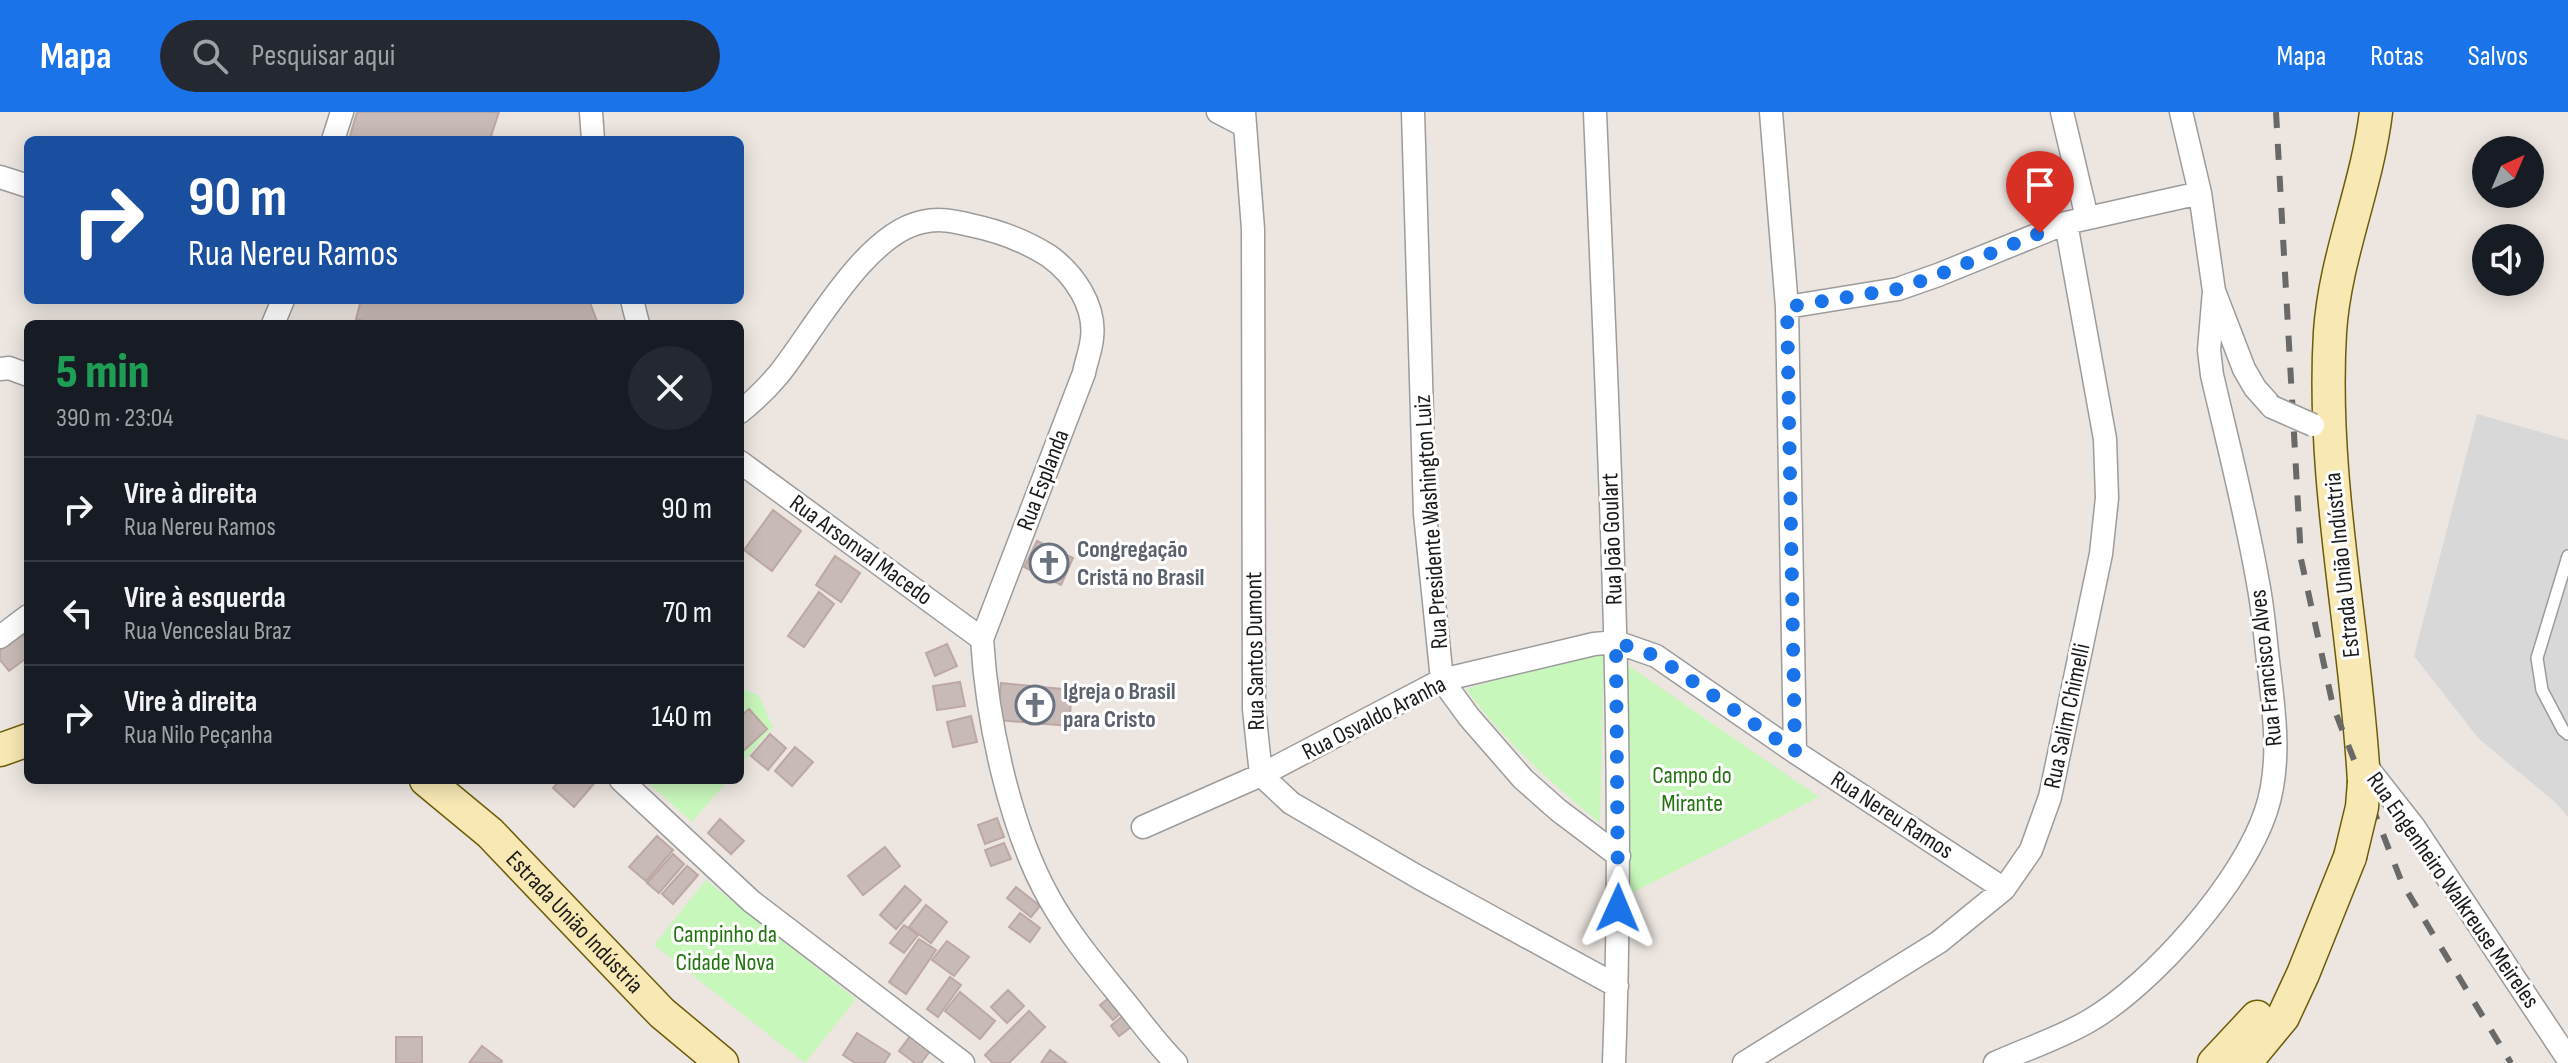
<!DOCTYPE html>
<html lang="pt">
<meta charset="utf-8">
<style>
:root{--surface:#171b24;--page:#242831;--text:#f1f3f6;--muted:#9ea1a6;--line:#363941;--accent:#1a73e8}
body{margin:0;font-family:"Sofia Sans Condensed",sans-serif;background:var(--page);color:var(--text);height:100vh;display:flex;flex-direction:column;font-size:30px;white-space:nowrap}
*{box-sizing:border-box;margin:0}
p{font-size:26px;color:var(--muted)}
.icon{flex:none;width:44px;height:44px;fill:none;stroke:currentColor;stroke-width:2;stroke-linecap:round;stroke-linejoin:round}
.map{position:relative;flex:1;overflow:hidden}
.panel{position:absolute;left:24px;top:208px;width:720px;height:464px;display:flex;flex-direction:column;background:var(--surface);border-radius:12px;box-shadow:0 4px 20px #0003}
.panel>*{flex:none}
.top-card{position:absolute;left:24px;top:24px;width:720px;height:168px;border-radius:12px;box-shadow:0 4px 20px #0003;background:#1a4fa0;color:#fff;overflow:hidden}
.needle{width:52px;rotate:44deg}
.controls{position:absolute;left:2472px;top:24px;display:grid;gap:16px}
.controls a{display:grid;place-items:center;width:72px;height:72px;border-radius:50%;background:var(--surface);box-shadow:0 4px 20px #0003;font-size:40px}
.pin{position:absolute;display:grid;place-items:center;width:68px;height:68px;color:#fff;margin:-82px -34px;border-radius:50% 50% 50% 0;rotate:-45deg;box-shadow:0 0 8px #0007}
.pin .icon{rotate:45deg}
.me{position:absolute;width:88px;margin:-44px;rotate:1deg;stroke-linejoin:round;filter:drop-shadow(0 0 6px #0008)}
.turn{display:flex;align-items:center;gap:28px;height:168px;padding:0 32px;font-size:36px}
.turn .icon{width:104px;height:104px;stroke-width:2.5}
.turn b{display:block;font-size:56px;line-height:68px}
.round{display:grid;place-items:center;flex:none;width:84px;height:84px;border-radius:42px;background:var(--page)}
.overview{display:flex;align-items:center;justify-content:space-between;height:136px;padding:0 32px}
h1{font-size:48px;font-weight:800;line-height:60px;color:#1e9e55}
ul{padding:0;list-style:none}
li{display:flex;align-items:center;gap:24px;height:104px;padding:0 32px;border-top:2px solid var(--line)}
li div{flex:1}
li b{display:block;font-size:30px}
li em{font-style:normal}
header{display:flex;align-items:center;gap:48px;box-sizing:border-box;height:112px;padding:0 40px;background:var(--accent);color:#fff}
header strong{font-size:38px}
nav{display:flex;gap:44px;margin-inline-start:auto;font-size:28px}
.search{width:560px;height:72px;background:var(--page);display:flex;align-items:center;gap:20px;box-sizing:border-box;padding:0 28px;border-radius:44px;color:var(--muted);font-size:30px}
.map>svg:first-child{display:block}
.residential{fill:#d9d8d8}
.park{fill:#c8f7bc}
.building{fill:#c8bab7;stroke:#bda8a3;stroke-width:2}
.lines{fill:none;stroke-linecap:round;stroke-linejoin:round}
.lane-casing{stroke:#9c9c9c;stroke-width:14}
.street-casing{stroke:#9c9c9c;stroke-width:25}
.secondary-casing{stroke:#6d5c07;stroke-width:35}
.lane{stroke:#fff;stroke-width:11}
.street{stroke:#fff;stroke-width:22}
.secondary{stroke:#f7e8b4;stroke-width:32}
.rail{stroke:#696969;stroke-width:6;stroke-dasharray:16 16;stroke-linecap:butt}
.street-bridge-casing{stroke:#9c9c9c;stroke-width:25;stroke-linecap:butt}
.secondary-bridge-casing{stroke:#6d5c07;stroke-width:35;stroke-linecap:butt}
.street-bridge{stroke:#fff;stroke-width:22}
.secondary-bridge{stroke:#f7e8b4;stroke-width:32}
.route{stroke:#1a73e8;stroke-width:14;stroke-dasharray:0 25.2}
.labels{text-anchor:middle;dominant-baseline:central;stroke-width:6;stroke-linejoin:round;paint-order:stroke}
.street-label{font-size:24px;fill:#1b1b1b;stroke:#fff}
.worship-label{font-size:24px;font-weight:bold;fill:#5b616d;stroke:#fff;text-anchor:start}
.park-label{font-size:24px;fill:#21740e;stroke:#fff}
</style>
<header>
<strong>Mapa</strong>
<div class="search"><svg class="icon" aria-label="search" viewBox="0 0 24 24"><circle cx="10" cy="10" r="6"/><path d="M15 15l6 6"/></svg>Pesquisar aqui</div>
<nav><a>Mapa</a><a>Rotas</a><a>Salvos</a></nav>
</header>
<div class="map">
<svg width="2568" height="951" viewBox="0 0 2568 951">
<rect width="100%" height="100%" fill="#ece5e0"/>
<path class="residential" d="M 2477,302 L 2568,328 L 2568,705 L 2556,691 L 2479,627 L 2414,544 Z"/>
<path class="park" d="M 1604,543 L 1600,711 C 1550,670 1504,629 1466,577 L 1547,553 Z
M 1626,552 L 1819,685 L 1630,782 L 1625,730 Z
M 740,575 L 759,584 L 773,615 L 740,653 Z
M 645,668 L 728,668 L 692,710 Z
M 706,768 L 856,887 L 805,951 L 654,833 Z"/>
<path class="building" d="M 357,0 L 499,0 L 491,24 L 503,28 L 349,28 Z
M 361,188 L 589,188 L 598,212 L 373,212 L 356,207 Z
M 773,398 L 801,419 L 772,459 L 744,438 Z
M 1037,429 L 1073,446 L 1061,473 L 1024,455 Z
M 835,444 L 860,461 L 841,490 L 816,473 Z
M 819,480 L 834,492 L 804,535 L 788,524 Z
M 21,520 L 28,529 L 28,545 L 9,559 L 0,548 L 0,536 Z
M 947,532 L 957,554 L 935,564 L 926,541 Z
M 960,570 L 965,594 L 937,598 L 933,574 Z
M 1001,571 L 1072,578 L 1069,614 L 998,608 Z
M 749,597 L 767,617 L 740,642 L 740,605 Z
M 971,604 L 977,630 L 953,635 L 947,610 Z
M 770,622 L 786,636 L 768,658 L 751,644 Z
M 795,635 L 813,650 L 792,674 L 775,659 Z
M 560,668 L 597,668 L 574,695 L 553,676 Z
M 997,706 L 1004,725 L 985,732 L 978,713 Z
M 720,707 L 744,729 L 731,742 L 708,721 Z
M 657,724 L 673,738 L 646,769 L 629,755 Z
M 1004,731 L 1011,747 L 991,754 L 985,738 Z
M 885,735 L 900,754 L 863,783 L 848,764 Z
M 673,742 L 684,752 L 659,781 L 647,771 Z
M 687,754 L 698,763 L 673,792 L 662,782 Z
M 905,774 L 921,788 L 896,817 L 880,803 Z
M 1016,775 L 1040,794 L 1031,805 L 1007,786 Z
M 926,793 L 947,810 L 931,831 L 909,815 Z
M 1020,801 L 1040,816 L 1030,830 L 1009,815 Z
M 904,813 L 918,823 L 904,841 L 890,831 Z
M 919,827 L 936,838 L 906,882 L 889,870 Z
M 947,829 L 969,845 L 954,864 L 932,848 Z
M 950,865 L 961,873 L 938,905 L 927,897 Z
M 1008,878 L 1024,894 L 1007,911 L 991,895 Z
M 960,880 L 995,909 L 980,927 L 945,899 Z
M 1111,884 L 1124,898 L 1113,908 L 1100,893 Z
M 1029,899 L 1045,915 L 1009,951 L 993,951 L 985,943 Z
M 1126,901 L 1135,912 L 1119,924 L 1111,914 Z
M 857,921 L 890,942 L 884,951 L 855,951 L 843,943 Z
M 911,923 L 931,938 L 921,951 L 915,951 L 899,939 Z
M 396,925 L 422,925 L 422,951 L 396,951 Z
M 482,934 L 502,949 L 501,951 L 469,951 Z
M 1050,938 L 1067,951 L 1041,951 Z"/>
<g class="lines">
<defs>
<path id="lane" d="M 2568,444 L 2537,546 L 2542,578 L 2563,618 L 2568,622"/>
<path id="street" d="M 591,0 L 593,28
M 1218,0 L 1245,14
M 1244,0 L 1253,117 L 1254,597 L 1261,663 L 1291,691 L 1418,765 L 1617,874
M 1413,0 L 1425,402 L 1442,568 L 1469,605 L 1523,667 L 1558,698 L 1619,744
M 1595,0 C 1608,317 1626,634 1614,951
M 1771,0 L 1787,195 L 1795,640
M 2062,0 L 2087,106
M 2181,0 L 2200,81 L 2214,179 L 2244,257 L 2255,276 L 2272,295
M 333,28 L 342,0
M 0,65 L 28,74
M 632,188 L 638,212
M 1787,195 L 1898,177 L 1938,163 L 2066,111 L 2200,81
M 273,212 L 283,188
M 0,257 L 9,256 L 28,263
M 740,300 C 754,289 767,276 779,262 C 814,218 865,122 922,110 C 939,106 954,109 970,113 C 999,119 1024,128 1049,144 C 1074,162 1096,194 1092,226 C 1091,238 1086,250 1084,261 L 982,527 C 987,608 1009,714 1049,786 C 1069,822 1095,853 1121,885 C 1139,907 1156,931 1176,951
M 740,350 L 982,527
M 0,525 L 28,504
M 2363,650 L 2414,715 L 2568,947
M 621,668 L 751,789 L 963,951
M 1143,715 L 1261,663 L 1442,568 L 1594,532 L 1616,530 L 1656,544 L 1795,640 L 2004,777
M 1744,951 L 1939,830 L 2004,777 L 2031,738 L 2050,685 L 2101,442 L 2107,386 L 2105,327 L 2066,111
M 1995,951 C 2026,937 2060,926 2089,909 C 2153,872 2243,769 2266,699 C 2282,651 2274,598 2268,549 C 2265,523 2263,496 2258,471 C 2246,401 2228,332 2212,263 L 2209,238 L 2214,179"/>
<g id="secondary">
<path d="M 0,638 L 28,628"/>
<path id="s1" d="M 426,668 L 490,721 L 662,901 L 722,951"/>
<path d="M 2364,670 C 2356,520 2321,371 2330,220 C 2335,145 2367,75 2376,0"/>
<path d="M 2214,951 L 2257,905"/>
<path d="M 2245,951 L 2283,905 L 2303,862 L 2350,745"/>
</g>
</defs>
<use href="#lane" class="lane-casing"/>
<use href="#street" class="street-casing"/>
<use href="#secondary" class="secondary-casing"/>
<use href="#lane" class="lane"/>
<use href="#street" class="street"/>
<use href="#secondary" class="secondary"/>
<path class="rail" d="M 2276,0 L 2301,447 L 2333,594 L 2402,771 L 2511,951"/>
<defs>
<path id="street-bridge" d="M 2272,295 L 2313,313"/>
<path id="secondary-bridge" d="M 2350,745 L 2362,695 L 2364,670"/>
</defs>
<use href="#street-bridge" class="street-bridge-casing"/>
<use href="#secondary-bridge" class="secondary-bridge-casing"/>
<use href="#street-bridge" class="street-bridge"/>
<use href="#secondary-bridge" class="secondary-bridge"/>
</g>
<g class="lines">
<path class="route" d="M 1618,796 L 1616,530 L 1656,544 L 1795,640 L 1787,195 L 1898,177 L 1938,163 L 2040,121"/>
</g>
<defs>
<symbol id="church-ring" viewBox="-11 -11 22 22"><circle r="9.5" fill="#fff" stroke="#6b7280" stroke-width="1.5"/><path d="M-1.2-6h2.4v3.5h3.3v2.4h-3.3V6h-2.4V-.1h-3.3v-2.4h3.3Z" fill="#6b7280"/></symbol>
</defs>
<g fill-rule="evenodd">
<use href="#church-ring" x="1027" y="429" width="44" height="44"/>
<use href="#church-ring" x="1013" y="571" width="44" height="44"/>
</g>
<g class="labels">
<g class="street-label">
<text transform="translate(1043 368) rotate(-69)">Rua Esplanda</text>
<text transform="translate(1431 410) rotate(-94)">Rua Presidente Washington Luiz</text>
<text transform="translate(1612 427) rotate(-92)">Rua João Goulart</text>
<text transform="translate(861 438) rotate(36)">Rua Arsonval Macedo</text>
<text transform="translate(2342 453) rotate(-96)">Estrada União Indústria</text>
<text transform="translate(1255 539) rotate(-91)">Rua Santos Dumont</text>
<text transform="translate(2266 556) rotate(-96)">Rua Francisco Alves</text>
<text transform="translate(2067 604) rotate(-78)">Rua Salim Chimelli</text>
<text transform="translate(1374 606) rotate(-27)">Rua Osvaldo Aranha</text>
<text transform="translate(1892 703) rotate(33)">Rua Nereu Ramos</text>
<text transform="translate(2453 778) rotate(55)">Rua Engenheiro Walkreuse Meireles</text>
<text stroke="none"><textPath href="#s1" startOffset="206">Estrada União Indústria</textPath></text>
</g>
<g class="worship-label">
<text x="1077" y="437">Congregação<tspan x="1077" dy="28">Cristã no Brasil</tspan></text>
<text x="1063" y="579">Igreja o Brasil<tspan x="1063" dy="28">para Cristo</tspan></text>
</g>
<g class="park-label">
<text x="1692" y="663">Campo do<tspan x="1692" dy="28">Mirante</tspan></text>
<text x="725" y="822">Campinho da<tspan x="725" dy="28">Cidade Nova</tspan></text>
</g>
</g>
</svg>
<div class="controls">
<a><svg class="needle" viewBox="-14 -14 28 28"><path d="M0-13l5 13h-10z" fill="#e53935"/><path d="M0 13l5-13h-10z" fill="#9ea1a6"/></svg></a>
<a><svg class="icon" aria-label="sound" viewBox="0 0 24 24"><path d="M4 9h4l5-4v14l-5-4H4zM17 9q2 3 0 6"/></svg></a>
</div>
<div class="pin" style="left:2040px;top:121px;background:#d93025"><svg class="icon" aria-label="arrive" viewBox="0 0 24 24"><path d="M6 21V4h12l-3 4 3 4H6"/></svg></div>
<svg class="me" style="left:1618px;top:796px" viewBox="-20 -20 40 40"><path d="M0-17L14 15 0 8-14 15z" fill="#1a73e8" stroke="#fff" stroke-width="4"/></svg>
<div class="top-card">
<div class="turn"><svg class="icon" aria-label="right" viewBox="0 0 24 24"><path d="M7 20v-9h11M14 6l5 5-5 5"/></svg><div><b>90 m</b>Rua Nereu Ramos</div></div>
</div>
<section class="panel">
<div class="overview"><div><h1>5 min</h1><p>390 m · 23:04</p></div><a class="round"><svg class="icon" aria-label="close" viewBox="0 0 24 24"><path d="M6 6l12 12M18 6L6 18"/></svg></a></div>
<ul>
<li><svg class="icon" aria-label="right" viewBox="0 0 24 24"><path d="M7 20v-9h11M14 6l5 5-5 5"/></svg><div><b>Vire à direita</b><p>Rua Nereu Ramos</p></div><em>90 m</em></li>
<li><svg class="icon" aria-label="left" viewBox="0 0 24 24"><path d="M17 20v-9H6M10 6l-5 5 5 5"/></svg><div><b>Vire à esquerda</b><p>Rua Venceslau Braz</p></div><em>70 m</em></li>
<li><svg class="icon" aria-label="right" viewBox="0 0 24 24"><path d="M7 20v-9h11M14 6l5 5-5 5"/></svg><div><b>Vire à direita</b><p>Rua Nilo Peçanha</p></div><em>140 m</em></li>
</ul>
</section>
</div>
